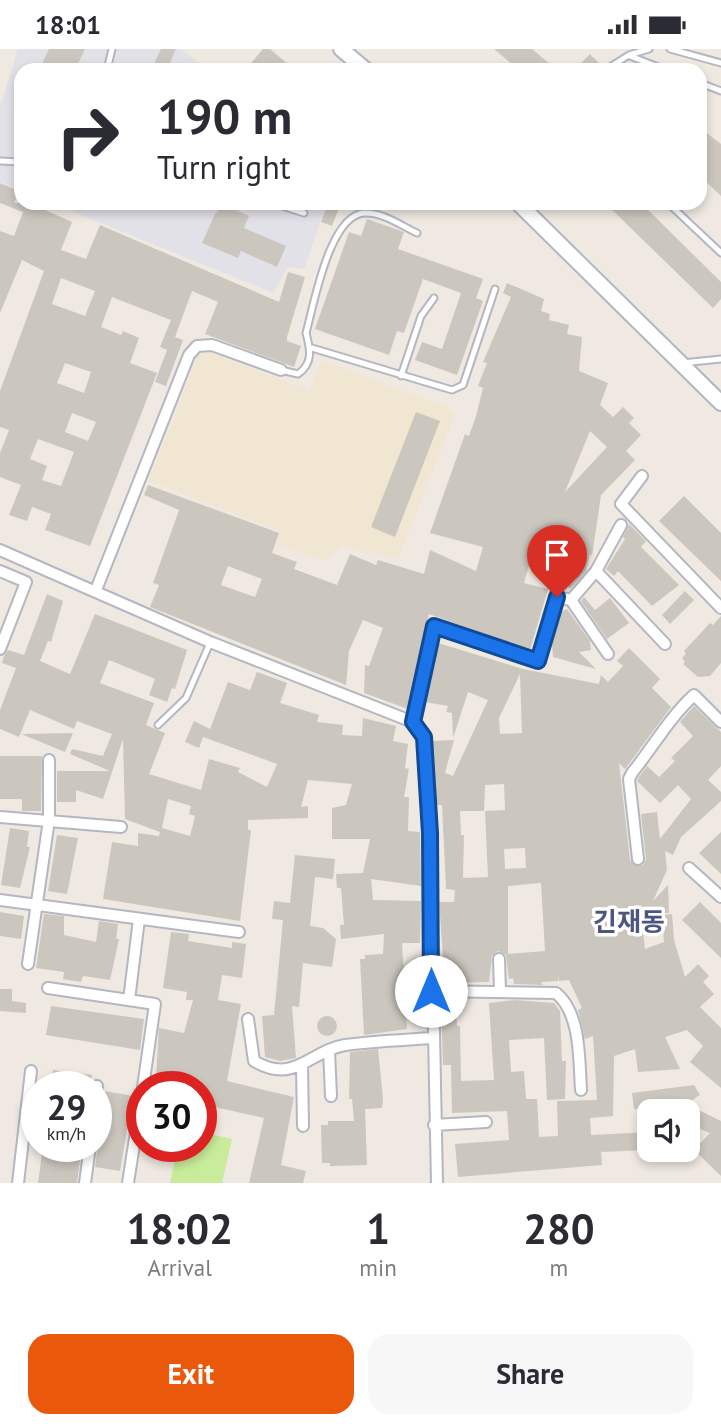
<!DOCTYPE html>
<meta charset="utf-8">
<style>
:root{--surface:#fff;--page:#f7f7f7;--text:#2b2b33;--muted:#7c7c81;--accent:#ea580c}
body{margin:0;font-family:"PT Sans","Noto Sans KR",sans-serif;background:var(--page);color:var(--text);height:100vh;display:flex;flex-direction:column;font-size:26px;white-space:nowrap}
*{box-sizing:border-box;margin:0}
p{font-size:23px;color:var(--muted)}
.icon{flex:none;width:38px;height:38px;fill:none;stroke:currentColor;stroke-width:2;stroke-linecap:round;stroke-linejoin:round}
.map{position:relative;height:1134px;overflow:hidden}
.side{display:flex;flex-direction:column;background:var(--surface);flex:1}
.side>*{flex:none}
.banner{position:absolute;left:14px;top:14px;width:693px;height:147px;border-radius:21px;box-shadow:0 4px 10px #0003;background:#fff;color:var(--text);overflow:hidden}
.fabs{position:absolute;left:637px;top:1050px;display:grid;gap:14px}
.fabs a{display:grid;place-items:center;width:63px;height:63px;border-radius:14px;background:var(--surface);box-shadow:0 4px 10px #0003;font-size:35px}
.speed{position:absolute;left:21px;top:1022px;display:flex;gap:14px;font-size:35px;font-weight:700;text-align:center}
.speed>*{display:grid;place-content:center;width:91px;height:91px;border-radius:50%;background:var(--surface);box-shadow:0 4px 10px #0003;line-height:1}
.speed small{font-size:18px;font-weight:400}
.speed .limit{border:10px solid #d22;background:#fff;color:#111}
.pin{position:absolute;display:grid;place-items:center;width:60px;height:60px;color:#fff;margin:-72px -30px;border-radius:50% 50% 50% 0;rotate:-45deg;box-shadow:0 0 7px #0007}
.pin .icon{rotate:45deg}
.me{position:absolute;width:77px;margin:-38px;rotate:0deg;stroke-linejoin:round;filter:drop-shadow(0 0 5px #0008)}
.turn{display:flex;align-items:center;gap:24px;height:147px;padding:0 28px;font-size:32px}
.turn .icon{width:91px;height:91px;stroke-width:2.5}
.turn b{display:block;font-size:49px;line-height:60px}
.eta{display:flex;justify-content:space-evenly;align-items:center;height:119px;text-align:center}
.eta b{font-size:42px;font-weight:600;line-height:49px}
.primary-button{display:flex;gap:14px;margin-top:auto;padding:14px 28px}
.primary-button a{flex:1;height:80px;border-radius:21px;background:var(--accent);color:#fff;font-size:28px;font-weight:600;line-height:80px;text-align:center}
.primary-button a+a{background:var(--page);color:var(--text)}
.status{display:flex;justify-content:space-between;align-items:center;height:49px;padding:0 35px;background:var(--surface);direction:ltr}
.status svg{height:19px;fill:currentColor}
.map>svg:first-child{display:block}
.industrial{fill:#e3e1e8}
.education{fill:#f0e6d1}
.pitch{fill:#c9ec9a}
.building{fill:#cbc7bf;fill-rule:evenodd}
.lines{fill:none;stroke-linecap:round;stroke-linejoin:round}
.service-casing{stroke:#b4b7c1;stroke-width:9}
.minor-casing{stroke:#b4b7c1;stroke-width:14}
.secondary-casing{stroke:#b4b7c1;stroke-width:18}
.service{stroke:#fff;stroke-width:5}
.minor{stroke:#fff;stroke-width:10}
.secondary{stroke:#fff;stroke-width:14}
.route-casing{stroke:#114b97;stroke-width:18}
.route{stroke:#1a73e8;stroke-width:12}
.labels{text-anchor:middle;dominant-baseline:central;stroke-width:7;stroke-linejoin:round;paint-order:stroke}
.quarter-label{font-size:26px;font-weight:bold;fill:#4d5680;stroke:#fff}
</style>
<div class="status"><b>18:01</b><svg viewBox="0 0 49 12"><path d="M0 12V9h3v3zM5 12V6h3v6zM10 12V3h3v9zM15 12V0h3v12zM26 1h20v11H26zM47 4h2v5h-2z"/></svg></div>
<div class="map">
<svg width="721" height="1134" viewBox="0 0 721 1134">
<rect width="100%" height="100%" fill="#efe9e1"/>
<path class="industrial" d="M 18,0 L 181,0 L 208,21 L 21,21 L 21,142 L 0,133 L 0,58 Z
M 52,154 L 327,154 L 304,220 L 288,218 L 273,244 Z"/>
<path class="education" d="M 210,303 L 309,342 L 322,312 L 447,358 L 455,366 L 398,510 L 342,497 L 324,512 L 277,495 L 280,482 L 149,432 L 198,307 Z"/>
<path class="pitch" d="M 201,1083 L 232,1090 L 222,1134 L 170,1134 L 178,1097 L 201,1097 Z"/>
<path class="building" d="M 49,0 L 85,0 L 75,21 L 39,21 Z
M 161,0 L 176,0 L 167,21 L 151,21 Z
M 263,0 L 270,0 L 295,21 L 245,21 Z
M 494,0 L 532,0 L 557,21 L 519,21 Z
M 590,5 L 602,17 L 600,21 L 574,21 Z
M 700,79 L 721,95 L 721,147 L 700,127 Z
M 0,134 L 19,142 L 14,154 L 29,154 L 72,173 L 61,201 L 86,210 L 100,176 L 279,253 L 288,223 L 305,228 L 287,288 L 287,292 L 301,297 L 294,318 L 205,285 L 218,253 L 192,242 L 175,288 L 183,291 L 166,337 L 155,333 L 167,301 L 160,298 L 171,271 L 112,248 L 101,278 L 121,286 L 123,282 L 139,289 L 130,314 L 157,324 L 90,497 L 45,481 L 51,465 L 32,458 L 27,472 L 9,466 L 21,436 L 0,428 L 0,404 L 9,381 L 0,378 L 0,342 L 44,222 L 22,211 L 0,264 L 0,182 L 14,187 L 23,163 L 0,154 ZM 61,229 L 95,242 L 85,267 L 52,255 ZM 65,314 L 91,323 L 84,344 L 57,334 ZM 72,364 L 96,373 L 88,392 L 65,383 ZM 38,390 L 74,403 L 61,437 L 42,431 L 47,417 L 30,410 Z
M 328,154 L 341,154 L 332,177 L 321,173 Z
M 605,154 L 641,154 L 721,233 L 721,250 L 713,259 Z
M 229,158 L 249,167 L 244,179 L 286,197 L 277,218 L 241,202 L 238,209 L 202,194 L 215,165 L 221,159 Z
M 367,170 L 404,183 L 398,200 L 483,230 L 476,249 L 483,252 L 457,326 L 415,311 L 422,293 L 442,300 L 461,244 L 423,230 L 404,284 L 397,282 L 389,306 L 315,280 L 349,183 L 361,187 Z
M 507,234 L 544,250 L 541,262 L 550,265 L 549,271 L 569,276 L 567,285 L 582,288 L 579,322 L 608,334 L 600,356 L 613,368 L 623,358 L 634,369 L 629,374 L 641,386 L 626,402 L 635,411 L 601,446 L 592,507 L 590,505 L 586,522 L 571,539 L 547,533 L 551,514 L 531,509 L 524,534 L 548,540 L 530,601 L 429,565 L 408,660 L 364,644 L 365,616 L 369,617 L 383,579 L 363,571 L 349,602 L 346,636 L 150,558 L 159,536 L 153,534 L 179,461 L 144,446 L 148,436 L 279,484 L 272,504 L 297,513 L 294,520 L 337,536 L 350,505 L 376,516 L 378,511 L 424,525 L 430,501 L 476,522 L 483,498 L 430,484 L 465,385 L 469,387 L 476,367 L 483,339 L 478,337 L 487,314 L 483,313 L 511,248 L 503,244 ZM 590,382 L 607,398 L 565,443 ZM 228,517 L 262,530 L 255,548 L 221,536 Z
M 416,363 L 440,372 L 395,488 L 371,478 Z
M 684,447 L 721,484 L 721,532 L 659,472 Z
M 629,475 L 646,492 L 641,498 L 679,536 L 652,557 L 618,522 L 614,527 L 606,520 L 625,490 L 623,488 Z
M 685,542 L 694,551 L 670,575 L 662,566 Z
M 47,545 L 63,552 L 51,593 L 48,592 L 40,612 L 70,625 L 95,565 L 187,601 L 175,640 L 172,639 L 167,653 L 149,646 L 155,630 L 109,611 L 100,634 L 154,654 L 146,676 L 165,684 L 149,725 L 201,741 L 209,710 L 240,719 L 238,723 L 267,738 L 277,715 L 203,688 L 199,699 L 185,693 L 194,672 L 210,680 L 228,633 L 250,641 L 257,623 L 287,634 L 280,654 L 319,666 L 317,673 L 343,676 L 342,686 L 362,687 L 363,669 L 396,677 L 393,692 L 408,695 L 405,719 L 409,720 L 404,748 L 409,748 L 408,782 L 420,783 L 421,837 L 371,830 L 373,851 L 421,852 L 420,894 L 402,894 L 407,980 L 364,986 L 360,910 L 365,910 L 365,906 L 383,905 L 384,885 L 341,890 L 340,876 L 344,876 L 341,839 L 337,839 L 336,825 L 363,824 L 370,790 L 332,790 L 332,759 L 346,756 L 352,735 L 308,731 L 301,758 L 308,757 L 308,769 L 248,771 L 248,781 L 251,781 L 240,872 L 103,850 L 112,793 L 138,797 L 138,784 L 159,787 L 160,783 L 125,770 L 123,690 L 103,750 L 76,741 L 76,753 L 57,753 L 57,722 L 110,722 L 70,705 L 72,700 L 103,707 L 112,685 L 77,672 L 74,680 L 30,661 L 19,688 L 0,680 L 0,661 L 16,619 L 2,614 L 4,607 L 8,601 L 24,606 ZM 168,750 L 191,757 L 189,765 L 195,767 L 190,787 L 162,779 Z
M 584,548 L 595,561 L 610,549 L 629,574 L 607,590 L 581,552 Z
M 567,560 L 590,592 L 591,601 L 579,603 L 596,620 L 553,608 L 552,594 L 561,563 Z
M 721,567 L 721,614 L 710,627 L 698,628 L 683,615 L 685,613 L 682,609 L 686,605 L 684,602 L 710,574 L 713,576 Z
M 438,594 L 523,620 L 599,635 L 601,626 L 608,633 L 623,617 L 617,612 L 629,599 L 660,630 L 652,639 L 671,658 L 625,720 L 619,714 L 630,811 L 636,817 L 643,816 L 646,810 L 641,765 L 657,763 L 660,790 L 691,750 L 678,736 L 660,754 L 637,732 L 639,728 L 647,717 L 659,728 L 675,712 L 671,709 L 693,687 L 680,673 L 694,657 L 721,683 L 721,717 L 708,731 L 721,743 L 721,752 L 681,788 L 673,806 L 665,802 L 667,821 L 653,852 L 668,836 L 669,864 L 641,864 L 645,900 L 664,893 L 662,866 L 672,865 L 674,891 L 685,928 L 698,915 L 709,927 L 703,933 L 714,945 L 700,958 L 721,979 L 721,1039 L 690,1013 L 703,997 L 687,981 L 665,988 L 680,1020 L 638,1023 L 635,1000 L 614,1007 L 613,1067 L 590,1069 L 591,1086 L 649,1083 L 649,1101 L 601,1103 L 602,1116 L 458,1128 L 455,1095 L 509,1091 L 507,1062 L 452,1064 L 451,1016 L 443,1016 L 441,956 L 456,955 L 457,977 L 460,977 L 461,1032 L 494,1031 L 489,954 L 515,951 L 554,954 L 560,962 L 562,1012 L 566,1012 L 565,1050 L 547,1051 L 544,989 L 509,991 L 511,1023 L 524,1022 L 526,1050 L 537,1050 L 539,1088 L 558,1087 L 557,1052 L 597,1051 L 593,987 L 585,990 L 578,961 L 582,959 L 569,931 L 559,932 L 558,927 L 558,932 L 541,933 L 543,936 L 514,935 L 513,929 L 509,930 L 506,906 L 498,902 L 492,907 L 489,933 L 445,934 L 439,853 L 454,853 L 455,841 L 446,840 L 442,756 L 436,756 L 432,692 L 454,691 L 445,724 L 453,727 L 488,651 L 468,643 L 453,689 L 452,664 L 446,663 L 448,657 L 425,653 ZM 520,625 L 522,684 L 500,685 L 499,669 ZM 504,735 L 505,761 L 485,762 L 488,828 L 463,829 L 464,786 L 461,786 L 460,762 L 484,762 L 485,736 ZM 525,799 L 526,819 L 505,820 L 504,800 ZM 541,834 L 545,902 L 508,905 L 508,837 Z
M 73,684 L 65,703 L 21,685 Z
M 0,707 L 42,707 L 41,762 L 22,762 L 22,750 L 0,750 Z
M 10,779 L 29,782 L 27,798 L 30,798 L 20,839 L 1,836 Z
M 721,783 L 721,825 L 699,804 Z
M 57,786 L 78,789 L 67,845 L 48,842 Z
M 295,806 L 335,810 L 333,830 L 315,828 L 310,877 L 323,879 L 336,890 L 332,918 L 303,914 L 299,958 L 292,957 L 296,1009 L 280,1012 L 265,1008 L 262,967 L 274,966 L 283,871 L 272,870 L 274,852 L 290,854 Z
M 700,853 L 721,874 L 721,909 L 682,871 Z
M 0,863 L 24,867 L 21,890 L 0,887 Z
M 44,865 L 64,867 L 64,886 L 96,893 L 99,872 L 118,875 L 116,890 L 119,890 L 110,931 L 83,927 L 81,933 L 63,930 L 64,923 L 36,919 Z
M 171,883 L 189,885 L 188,892 L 232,899 L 232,893 L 246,895 L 242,929 L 222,926 L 218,951 L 241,955 L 227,1032 L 294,1048 L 281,1116 L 306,1122 L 303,1134 L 249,1134 L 264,1069 L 201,1055 L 201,1038 L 191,1038 L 193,1029 L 169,1023 L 167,1029 L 156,1027 L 159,979 L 184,984 L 193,951 L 186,951 L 187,943 L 163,939 Z
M 0,940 L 12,940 L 12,952 L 26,954 L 26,964 L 0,962 Z
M 51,957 L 144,970 L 140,1001 L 46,986 Z
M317 977a10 10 0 1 1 20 0a10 10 0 1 1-20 0Z
M 378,1000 L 383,1050 L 382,1059 L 365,1060 L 367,1116 L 330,1117 L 330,1114 L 322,1114 L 321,1076 L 328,1076 L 328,1072 L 354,1072 L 352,1050 L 349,1050 L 350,1003 Z
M 53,1021 L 92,1026 L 89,1038 L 51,1038 Z
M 694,1036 L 700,1046 L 686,1055 L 721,1072 L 721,1127 L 694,1101 L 710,1084 L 688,1075 L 688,1062 L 634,1060 L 632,1044 Z
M 105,1042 L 133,1047 L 120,1122 L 95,1118 Z
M 43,1097 L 82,1097 L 77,1134 L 38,1134 Z"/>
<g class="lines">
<defs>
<path id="service" d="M 670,0 L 721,14
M 630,7 L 666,21
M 107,21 L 112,0
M 605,21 L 629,6 L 649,0
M 700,34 L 721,42
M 0,112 L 21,113
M 273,154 L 304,164
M 668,154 L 721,204
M 312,299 L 452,341 L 463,336 L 495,240
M 682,314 L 721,310
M 281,321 L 298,325 C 314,314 310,299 306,284 C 314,255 330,163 366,164 C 384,164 402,177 417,184
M 401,327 L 421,267 L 434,249
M 158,676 L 186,649 L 210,594"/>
<path id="minor" d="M 642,427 L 621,455 L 721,559
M 0,501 L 210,593 L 413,673 L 424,688 L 430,784 L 437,1134
M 0,522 L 26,533 L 0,600
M 596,522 L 665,595
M 96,541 L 189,306 L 197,297 L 212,296 L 281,321
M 571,551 L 608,605
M 413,673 L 434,577 L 538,612 L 557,548 L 571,551 L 596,522 L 621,476
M 0,768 L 121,778
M 638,810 L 629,730 L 632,724 C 653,698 669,669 694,646 L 721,673
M 689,819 L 721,848
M 0,851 L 239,883
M 499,910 L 500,943
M 28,915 L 49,771 L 49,711
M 48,939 L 155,955 L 143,1038
M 431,942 L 556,944 C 581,964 579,1011 581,1041
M 129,951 L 139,870
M 248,970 L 254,1012 C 295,1036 309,1002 345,996 C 373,992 403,991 432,989
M 329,1001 L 331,1047
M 302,1017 L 303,1077
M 96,1045 L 97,1037
M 434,1076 L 486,1073
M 18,1134 L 31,1022
M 85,1134 L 90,1097
M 128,1134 L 142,1044"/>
<path id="secondary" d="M 341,0 L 366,21
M 518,154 L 721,354"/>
</defs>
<use href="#service" class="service-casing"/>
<use href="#minor" class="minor-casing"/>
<use href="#secondary" class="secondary-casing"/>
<use href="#service" class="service"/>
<use href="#minor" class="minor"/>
<use href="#secondary" class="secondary"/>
</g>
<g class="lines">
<defs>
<path id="route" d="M 431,942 L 430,784 L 424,688 L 413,673 L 434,577 L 538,612 L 557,548"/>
</defs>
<use href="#route" class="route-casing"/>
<use href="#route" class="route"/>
</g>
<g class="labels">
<g class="quarter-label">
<text x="629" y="872">긴재동</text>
</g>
</g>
</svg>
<div class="fabs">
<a><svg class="icon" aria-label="sound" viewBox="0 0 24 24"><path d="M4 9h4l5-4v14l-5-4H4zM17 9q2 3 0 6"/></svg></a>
</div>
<div class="speed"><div>29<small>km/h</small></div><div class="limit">30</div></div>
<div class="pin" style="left:557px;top:548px;background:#d93025"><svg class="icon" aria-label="arrive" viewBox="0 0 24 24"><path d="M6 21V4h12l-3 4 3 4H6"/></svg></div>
<svg class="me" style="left:431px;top:942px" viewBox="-20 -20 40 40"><circle r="19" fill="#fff"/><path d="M0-13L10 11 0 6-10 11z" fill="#1a73e8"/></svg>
<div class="banner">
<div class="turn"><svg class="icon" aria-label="right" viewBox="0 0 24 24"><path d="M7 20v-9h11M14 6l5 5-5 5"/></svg><div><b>190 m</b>Turn right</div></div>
</div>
</div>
<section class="side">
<div class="eta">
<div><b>18:02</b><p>Arrival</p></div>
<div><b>1</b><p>min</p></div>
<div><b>280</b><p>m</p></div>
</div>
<div class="primary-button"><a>Exit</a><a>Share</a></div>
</section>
